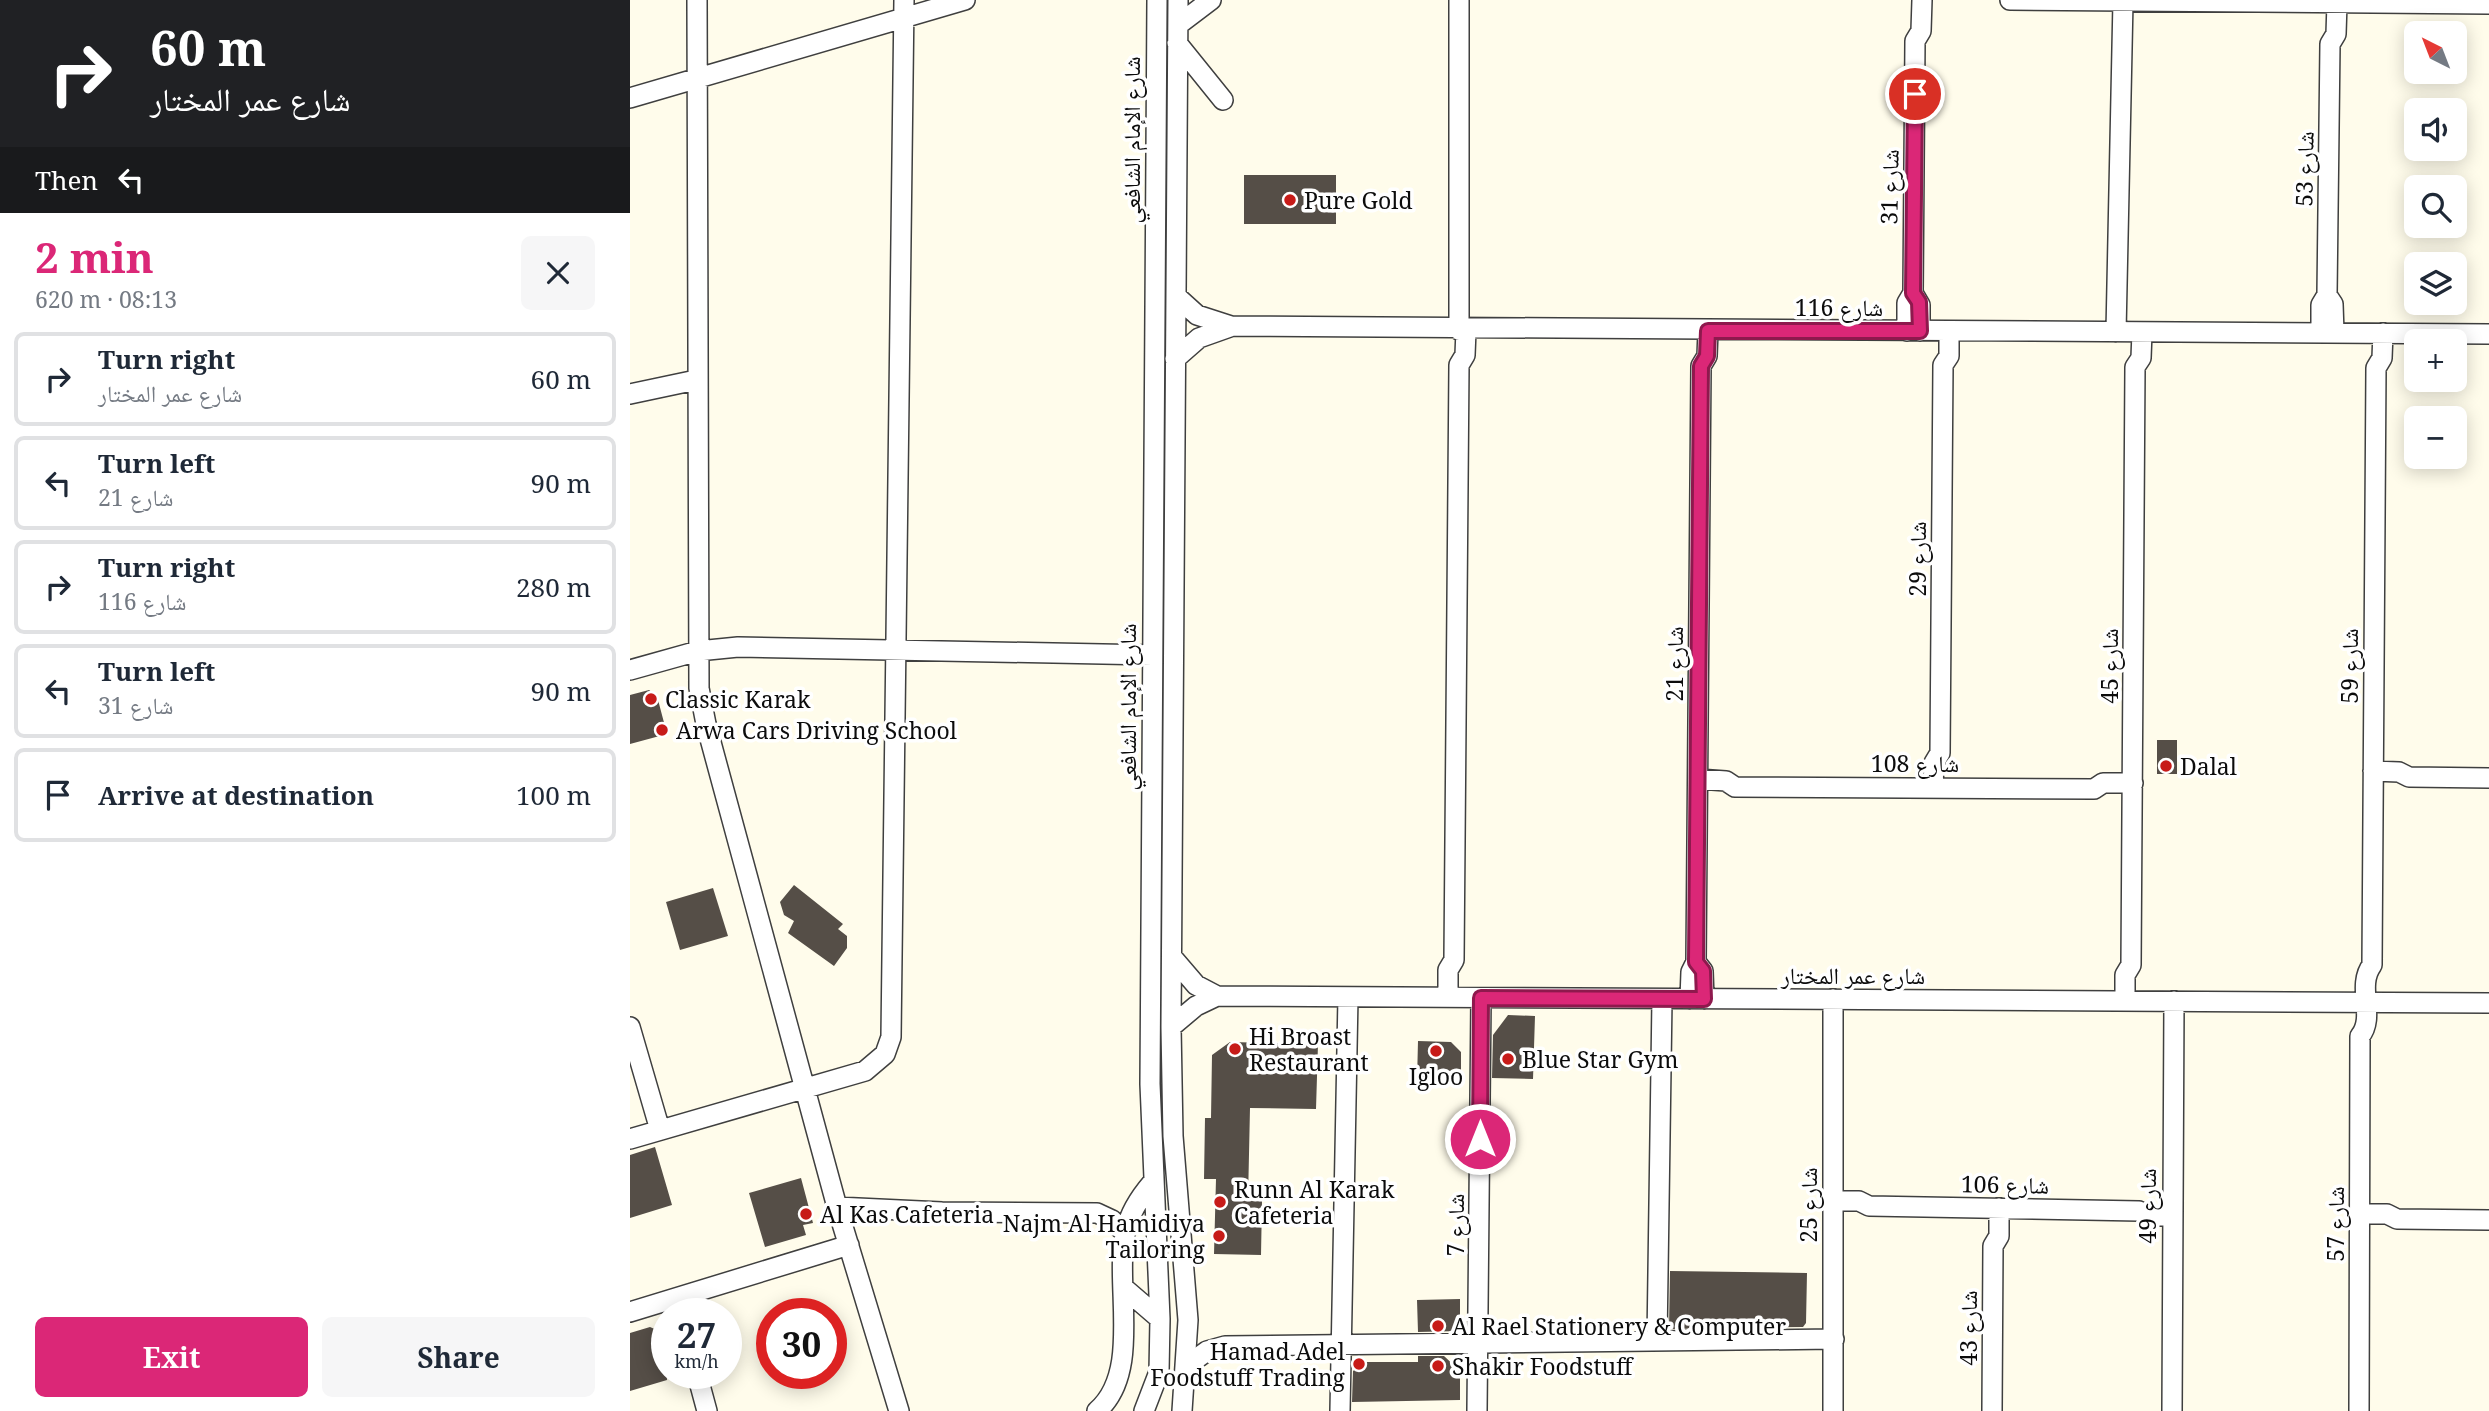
<!DOCTYPE html>
<meta charset="utf-8">
<style>
:root{--surface:#fff;--page:#f6f6f7;--text:#1f2937;--muted:#747a83;--line:#e0e1e3;--accent:#db2777}
body{margin:0;font-family:"Noto Serif","Noto Naskh Arabic",serif;background:var(--page);color:var(--text);height:100vh;display:flex;flex-direction:column;font-size:26px;white-space:nowrap}
*{box-sizing:border-box;margin:0}
p{font-size:23px;color:var(--muted)}
.icon{flex:none;width:38px;height:38px;fill:none;stroke:currentColor;stroke-width:2;stroke-linecap:round;stroke-linejoin:round}
.map{position:relative;flex:1;overflow:hidden}
.sheet{display:flex;flex-direction:column;background:var(--surface);width:630px}
.sheet>*{flex:none}
.hud{background:#202124;color:#fff;overflow:hidden}
.needle{width:46px;rotate:318deg}
.controls{position:absolute;left:1774px;top:21px;display:grid;gap:14px}
.controls a{display:grid;place-items:center;width:63px;height:63px;border-radius:10px;background:var(--surface);box-shadow:0 4px 18px #0003;font-size:35px}
.speed{position:absolute;left:21px;top:1298px;display:flex;gap:14px;font-size:35px;font-weight:700;text-align:center}
.speed>*{display:grid;place-content:center;width:91px;height:91px;border-radius:50%;background:var(--surface);box-shadow:0 4px 18px #0003;line-height:1}
.speed small{font-size:18px;font-weight:400}
.speed .limit{border:10px solid #d22;background:#fff;color:#111}
.pin{position:absolute;display:grid;place-items:center;width:60px;height:60px;color:#fff;margin:-30px;border:4px solid #fff;border-radius:50%;box-shadow:0 2px 7px #0007}
.me{position:absolute;width:77px;margin:-38px;rotate:0deg;stroke-linejoin:round;filter:drop-shadow(0 0 5px #0008)}
.turn{display:flex;align-items:center;gap:24px;height:147px;padding:0 35px;font-size:32px}
.turn .icon{width:91px;height:91px;stroke-width:2.5}
.turn b{display:block;font-size:49px;line-height:60px}
.then{display:flex;align-items:center;height:66px;padding:0 35px;background:#0003;gap:14px;font-size:26px}
.round{display:grid;place-items:center;flex:none;width:74px;height:74px;border-radius:10px;background:var(--page)}
.summary{display:flex;align-items:center;justify-content:space-between;height:119px;padding:0 35px}
h1{font-size:42px;font-weight:700;line-height:52px;color:var(--accent)}
.primary-button{display:flex;gap:14px;margin-top:auto;padding:14px 35px}
.primary-button a{flex:1;height:80px;border-radius:10px;background:var(--accent);color:#fff;font-size:28px;font-weight:700;line-height:80px;text-align:center}
.primary-button a+a{background:var(--page);color:var(--text)}
ul{padding:0;list-style:none}
li{display:flex;align-items:center;gap:21px;height:94px;margin:0 14px 10px;padding:0 21px;border:4px solid var(--line);border-radius:10px}
li div{flex:1}
li b{display:block;font-size:26px}
li em{font-style:normal}
main{display:flex;flex:1;min-height:0}
.map>svg:first-child{display:block}
.building{fill:#554e47}
.lines{fill:none;stroke-linecap:round;stroke-linejoin:round}
.minor-casing{stroke:#3f3f3f;stroke-width:22}
.minor{stroke:#fff;stroke-width:19}
.route-casing{stroke:#8e194d;stroke-width:18}
.route{stroke:#db2777;stroke-width:12}
.poi-dot{fill:#c71b18;stroke:#fff;stroke-width:2.5}
.labels{text-anchor:middle;dominant-baseline:central;stroke-width:7;stroke-linejoin:round;paint-order:stroke}
.street-label{font-size:23px;fill:#0c0c0c;stroke:#fff}
.poi-label{font-size:23px;fill:#0c0c0c;stroke:#fff;text-anchor:start}
</style>
<main>
<section class="sheet">
<div class="hud">
<div class="turn"><svg class="icon" aria-label="right" viewBox="0 0 24 24"><path d="M7 20v-9h11M14 6l5 5-5 5"/></svg><div><b>60 m</b>شارع عمر المختار</div></div>
<div class="then">Then<svg class="icon" aria-label="left" viewBox="0 0 24 24"><path d="M17 20v-9H6M10 6l-5 5 5 5"/></svg></div>
</div>
<div class="summary"><div><h1>2 min</h1><p>620 m · 08:13</p></div><a class="round"><svg class="icon" aria-label="close" viewBox="0 0 24 24"><path d="M6 6l12 12M18 6L6 18"/></svg></a></div>
<ul>
<li><svg class="icon" aria-label="right" viewBox="0 0 24 24"><path d="M7 20v-9h11M14 6l5 5-5 5"/></svg><div><b>Turn right</b><p>شارع عمر المختار</p></div><em>60 m</em></li>
<li><svg class="icon" aria-label="left" viewBox="0 0 24 24"><path d="M17 20v-9H6M10 6l-5 5 5 5"/></svg><div><b>Turn left</b><p>شارع 21</p></div><em>90 m</em></li>
<li><svg class="icon" aria-label="right" viewBox="0 0 24 24"><path d="M7 20v-9h11M14 6l5 5-5 5"/></svg><div><b>Turn right</b><p>شارع 116</p></div><em>280 m</em></li>
<li><svg class="icon" aria-label="left" viewBox="0 0 24 24"><path d="M17 20v-9H6M10 6l-5 5 5 5"/></svg><div><b>Turn left</b><p>شارع 31</p></div><em>90 m</em></li>
<li><svg class="icon" aria-label="arrive" viewBox="0 0 24 24"><path d="M6 21V4h12l-3 4 3 4H6"/></svg><div><b>Arrive at destination</b></div><em>100 m</em></li>
</ul>
<div class="primary-button"><a>Exit</a><a>Share</a></div>
</section>
<div class="map">
<svg width="1859" height="1411" viewBox="0 0 1859 1411">
<rect width="100%" height="100%" fill="#fffceb"/>
<path class="building" d="M 614,175 L 706,175 L 706,224 L 614,224 Z
M 19,690 L 27,696 L 37,734 L 0,744 L 0,695 Z
M 1527,740 L 1547,740 L 1547,774 L 1527,774 Z
M 164,885 L 213,924 L 208,929 L 217,936 L 217,948 L 204,966 L 158,933 L 164,921 L 154,915 L 150,902 Z
M 83,888 L 98,936 L 50,950 L 36,902 Z
M 878,1015 L 905,1016 L 903,1079 L 862,1078 L 863,1035 Z
M 788,1041 L 821,1042 L 831,1052 L 831,1082 L 787,1081 Z
M 600,1042 L 688,1044 L 686,1109 L 620,1108 L 618,1200 L 632,1201 L 631,1255 L 584,1254 L 586,1179 L 574,1179 L 575,1118 L 581,1118 L 582,1055 Z
M 25,1147 L 42,1205 L 0,1218 L 0,1155 Z
M 171,1178 L 183,1223 L 173,1225 L 176,1235 L 135,1247 L 119,1193 Z
M 1040,1271 L 1177,1273 L 1176,1323 L 1173,1327 L 1039,1329 Z
M 830,1299 L 830,1331 L 788,1332 L 787,1300 Z
M 20,1327 L 34,1333 L 37,1380 L 0,1391 L 0,1333 Z
M 788,1356 L 814,1356 L 830,1371 L 830,1400 L 722,1402 L 723,1371 L 734,1362 L 788,1362 Z"/>
<g class="lines">
<defs>
<path id="minor" d="M 67,0 L 69,688 L 76,724 L 207,1207 L 269,1411
M 548,0 L 541,1027 L 543,1136 L 558,1320 L 552,1411
M 1380,0 L 1859,4
M 548,25 L 581,0
M 547,43 L 593,100
M 0,98 L 335,0
M 1283,293 L 1290,305 L 1290,331
M 1697,295 L 1703,304 L 1704,333
M 546,296 L 567,315 L 601,326 L 1859,334
M 829,330 L 829,0
M 1277,331 L 1277,303 L 1283,293 L 1285,41 L 1291,31 L 1292,0
M 1486,332 L 1493,1
M 1691,333 L 1691,305 L 1697,295 L 1700,44 L 1706,34 L 1707,3
M 545,359 L 569,338 L 600,327
M 0,394 L 66,380
M 0,670 L 68,651 L 108,647 L 522,655
M 1743,771 L 1769,772 L 1779,777 L 1859,778
M 1068,779 L 1096,781 L 1105,787 L 1464,789 L 1473,783 L 1503,783
M 1303,788 L 1304,763 L 1310,753 L 1313,365 L 1319,356 L 1319,332
M 542,957 L 566,985 L 587,996
M 1066,962 L 1073,971 L 1074,999
M 818,997 L 818,970 L 824,960 L 829,365 L 835,355 L 836,330
M 1060,999 L 1061,972 L 1066,962 L 1071,366 L 1077,356 L 1078,331
M 1203,999 L 1203,1411
M 1495,1001 L 1495,975 L 1501,965 L 1505,367 L 1511,358 L 1512,332
M 0,1027 L 30,1130
M 541,1027 L 566,1006 L 587,996 L 1859,1003
M 0,1139 L 235,1071 L 255,1054 L 261,1037 L 274,0
M 1203,1201 L 1229,1201 L 1239,1206 L 1509,1211 L 1519,1216 L 1542,1216
M 207,1207 L 312,1212 L 467,1213 L 482,1220 L 495,1233
M 1730,1214 L 1757,1214 L 1767,1219 L 1859,1220
M 494,1288 L 530,1319
M 0,1312 L 219,1245
M 1027,1341 L 1032,999
M 555,1367 L 577,1351 L 595,1346 L 1204,1339
M 67,1374 L 77,1411
M 467,1411 C 513,1371 483,1283 496,1230 C 500,1212 510,1197 522,1183
M 514,1411 L 529,1372 L 530,1319 L 520,1084 L 527,0
M 710,1411 L 718,997
M 847,1411 L 851,998
M 1362,1411 L 1363,1246 L 1369,1236 L 1369,1208
M 1542,1411 L 1544,1001
M 1729,1411 L 1730,1036 C 1746,1017 1726,986 1742,965 L 1746,368 L 1752,358 L 1753,333"/>
</defs>
<use href="#minor" class="minor-casing"/>
<use href="#minor" class="minor"/>
</g>
<g class="lines">
<defs>
<path id="route" d="M 850,1139 L 851,998 L 1074,999 L 1073,971 L 1066,962 L 1071,366 L 1077,356 L 1078,331 L 1290,331 L 1289,302 L 1283,293 L 1285,94"/>
</defs>
<use href="#route" class="route-casing"/>
<use href="#route" class="route"/>
</g>
<g class="poi-dot">
<circle cx="660" cy="200" r="7"/>
<circle cx="21" cy="699" r="7"/>
<circle cx="32" cy="730" r="7"/>
<circle cx="1536" cy="766" r="7"/>
<circle cx="605" cy="1049" r="7"/>
<circle cx="806" cy="1051" r="7"/>
<circle cx="878" cy="1059" r="7"/>
<circle cx="590" cy="1202" r="7"/>
<circle cx="176" cy="1214" r="7"/>
<circle cx="589" cy="1236" r="7"/>
<circle cx="808" cy="1326" r="7"/>
<circle cx="729" cy="1364" r="7"/>
<circle cx="808" cy="1366" r="7"/>
</g>
<g class="labels">
<g class="street-label">
<text transform="translate(501 140) rotate(-90)">شارع الإمام الشافعي</text>
<text transform="translate(1674 169) rotate(-89)">شارع 53</text>
<text transform="translate(1259 187) rotate(-89)">شارع 31</text>
<text x="1209" y="307">شارع 116</text>
<text transform="translate(1287 559) rotate(-90)">شارع 29</text>
<text transform="translate(1044 664) rotate(-90)">شارع 21</text>
<text transform="translate(1479 666) rotate(-90)">شارع 45</text>
<text transform="translate(1719 666) rotate(-90)">شارع 59</text>
<text transform="translate(497 707) rotate(-90)">شارع الإمام الشافعي</text>
<text x="1285" y="763">شارع 108</text>
<text x="1223" y="975">شارع عمر المختار</text>
<text transform="translate(1375 1184) rotate(1)">شارع 106</text>
<text transform="translate(1178 1205) rotate(-90)">شارع 25</text>
<text transform="translate(1517 1206) rotate(-90)">شارع 49</text>
<text transform="translate(1705 1224) rotate(-90)">شارع 57</text>
<text transform="translate(825 1225) rotate(-90)">شارع 7</text>
<text transform="translate(1338 1328) rotate(-90)">شارع 43</text>
</g>
<g class="poi-label">
<text x="674" y="200">Pure Gold</text>
<text x="35" y="699">Classic Karak</text>
<text x="46" y="730">Arwa Cars Driving School</text>
<text x="1550" y="766">Dalal</text>
<text x="619" y="1036">Hi Broast<tspan x="619" dy="26">Restaurant</tspan></text>
<text x="892" y="1059">Blue Star Gym</text>
<text x="806" y="1076" text-anchor="middle">Igloo</text>
<text x="604" y="1189">Runn Al Karak<tspan x="604" dy="26">Cafeteria</tspan></text>
<text x="190" y="1214">Al Kas Cafeteria</text>
<text x="575" y="1223" text-anchor="end">Najm Al Hamidiya<tspan x="575" dy="26">Tailoring</tspan></text>
<text x="822" y="1326">Al Rael Stationery &amp; Computer</text>
<text x="715" y="1351" text-anchor="end">Hamad Adel<tspan x="715" dy="26">Foodstuff Trading</tspan></text>
<text x="822" y="1366">Shakir Foodstuff</text>
</g>
</g>
</svg>
<div class="controls">
<a><svg class="needle" viewBox="-14 -14 28 28"><path d="M0-13l5 13h-10z" fill="#e53935"/><path d="M0 13l5-13h-10z" fill="#747a83"/></svg></a>
<a><svg class="icon" aria-label="sound" viewBox="0 0 24 24"><path d="M4 9h4l5-4v14l-5-4H4zM17 9q2 3 0 6"/></svg></a>
<a><svg class="icon" aria-label="search" viewBox="0 0 24 24"><circle cx="10" cy="10" r="6"/><path d="M15 15l6 6"/></svg></a>
<a><svg class="icon" aria-label="layers" viewBox="0 0 24 24"><path d="M12 4l9 5-9 5-9-5zM3 14l9 5 9-5"/></svg></a>
<a>+</a>
<a>−</a>
</div>
<div class="speed"><div>27<small>km/h</small></div><div class="limit">30</div></div>
<div class="pin" style="left:1285px;top:94px;background:#d93025"><svg class="icon" aria-label="arrive" viewBox="0 0 24 24"><path d="M6 21V4h12l-3 4 3 4H6"/></svg></div>
<svg class="me" style="left:850px;top:1139px" viewBox="-20 -20 40 40"><circle r="17" fill="#db2777" stroke="#fff" stroke-width="3"/><path d="M0-11L8 9 0 5-8 9z" fill="#fff"/></svg>
</div>
</main>
